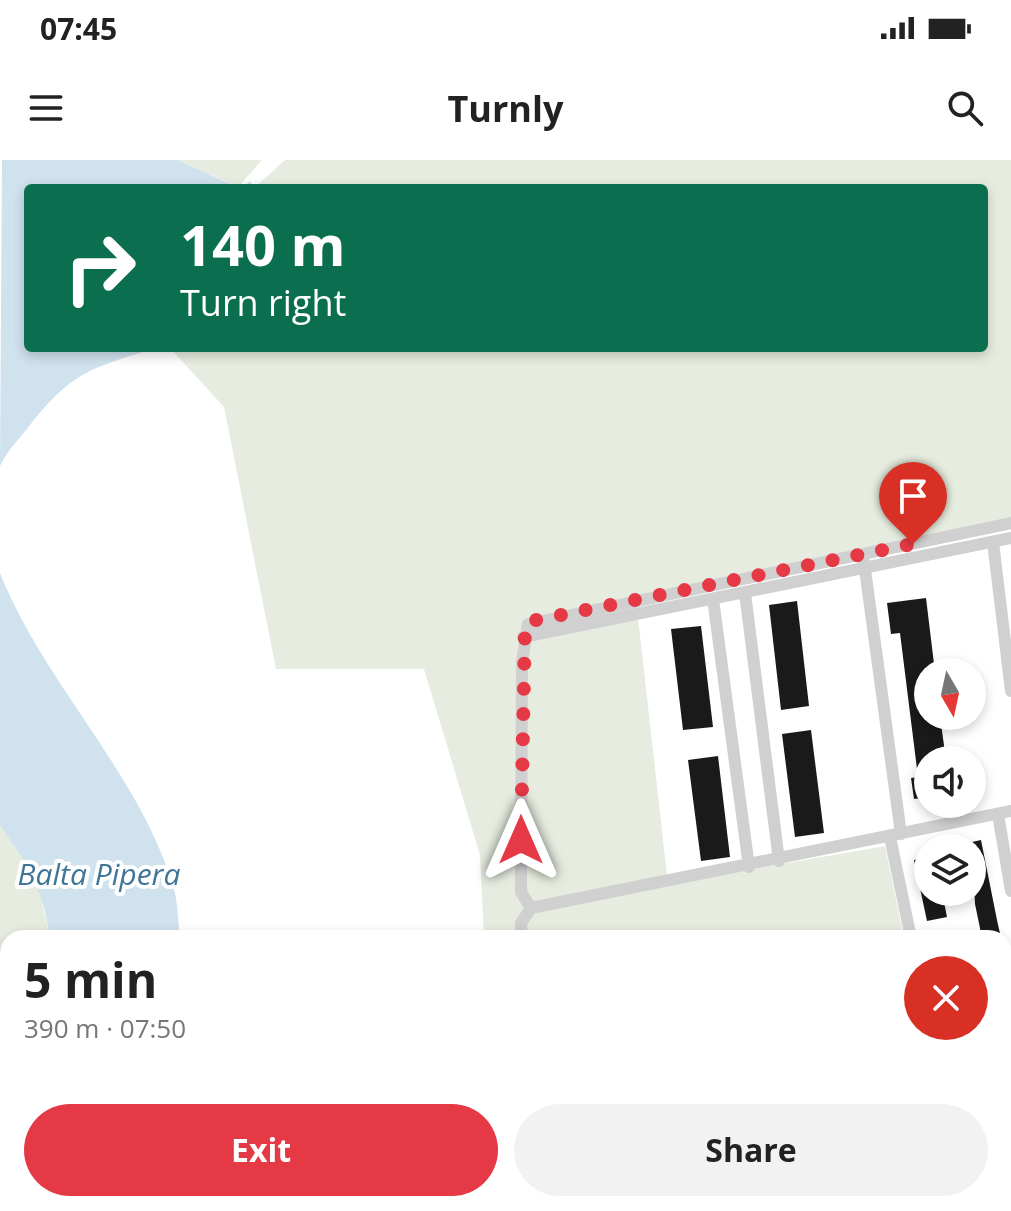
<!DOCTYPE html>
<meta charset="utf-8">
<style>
:root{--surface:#fff;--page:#f2f2f2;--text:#222;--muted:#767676;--accent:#e63946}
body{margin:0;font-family:"Open Sans",sans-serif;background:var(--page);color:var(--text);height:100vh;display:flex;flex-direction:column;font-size:30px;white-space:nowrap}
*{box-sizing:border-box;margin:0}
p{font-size:26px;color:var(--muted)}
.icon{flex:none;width:44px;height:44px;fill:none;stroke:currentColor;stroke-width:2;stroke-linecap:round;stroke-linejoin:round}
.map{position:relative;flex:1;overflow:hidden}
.panel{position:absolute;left:0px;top:770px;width:1012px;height:282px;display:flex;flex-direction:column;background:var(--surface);border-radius:24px 24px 0 0;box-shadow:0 4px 12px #0003}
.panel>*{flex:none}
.top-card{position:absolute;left:24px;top:24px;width:964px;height:168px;border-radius:8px;box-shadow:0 4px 12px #0003;background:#0b6e4f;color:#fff;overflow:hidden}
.needle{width:52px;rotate:171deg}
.buttons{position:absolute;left:914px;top:498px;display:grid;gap:16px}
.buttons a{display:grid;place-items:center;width:72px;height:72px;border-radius:50%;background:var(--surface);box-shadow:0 4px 12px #0003;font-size:40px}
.pin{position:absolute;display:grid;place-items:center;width:68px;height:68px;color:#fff;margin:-82px -34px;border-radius:50% 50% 50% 0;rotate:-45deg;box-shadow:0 0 8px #0007}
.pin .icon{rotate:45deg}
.me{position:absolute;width:88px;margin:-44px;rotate:0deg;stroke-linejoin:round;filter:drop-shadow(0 0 6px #0008)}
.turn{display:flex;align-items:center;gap:28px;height:168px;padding:0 24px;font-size:36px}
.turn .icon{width:104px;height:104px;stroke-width:2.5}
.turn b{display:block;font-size:56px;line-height:68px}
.round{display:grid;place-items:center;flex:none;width:84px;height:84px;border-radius:42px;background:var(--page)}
.overview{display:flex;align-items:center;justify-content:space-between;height:136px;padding:0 24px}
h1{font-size:48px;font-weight:700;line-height:60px}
.primary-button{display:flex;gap:16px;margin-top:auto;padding:16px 24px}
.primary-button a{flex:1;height:92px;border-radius:48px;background:var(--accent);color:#fff;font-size:32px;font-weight:700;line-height:92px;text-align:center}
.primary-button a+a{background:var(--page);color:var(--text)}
.status{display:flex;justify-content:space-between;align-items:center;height:56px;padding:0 40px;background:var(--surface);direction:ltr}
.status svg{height:22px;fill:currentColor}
header{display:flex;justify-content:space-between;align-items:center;height:104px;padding:0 24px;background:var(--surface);font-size:36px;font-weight:700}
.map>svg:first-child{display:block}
.green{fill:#e6ecdf}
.water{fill:#cfe2ee}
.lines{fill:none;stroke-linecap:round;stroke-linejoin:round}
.stream{stroke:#cfe2ee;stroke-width:3}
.building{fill:#1a1a1a}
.street{stroke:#d0d0d0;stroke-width:12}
.route{stroke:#e63946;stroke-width:14;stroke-dasharray:0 25.2}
.labels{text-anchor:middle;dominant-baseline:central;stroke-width:8;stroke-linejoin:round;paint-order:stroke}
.water-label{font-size:30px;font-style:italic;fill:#3f7597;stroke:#fff}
</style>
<div class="status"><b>07:45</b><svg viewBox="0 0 49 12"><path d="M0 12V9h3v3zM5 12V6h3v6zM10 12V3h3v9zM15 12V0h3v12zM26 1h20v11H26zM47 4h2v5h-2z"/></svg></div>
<header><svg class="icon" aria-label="menu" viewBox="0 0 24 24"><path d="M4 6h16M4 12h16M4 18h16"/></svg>Turnly<svg class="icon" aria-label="search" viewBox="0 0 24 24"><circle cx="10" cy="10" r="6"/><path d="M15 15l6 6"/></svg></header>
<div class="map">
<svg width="1011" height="1051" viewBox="0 0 1011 1051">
<rect width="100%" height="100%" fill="#fff"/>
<path class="green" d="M 178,0 L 262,0 L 238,27 Z
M 285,0 L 1011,0 L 1011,366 L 636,440 L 668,724 L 885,686 L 904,778 L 484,778 L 480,695 L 424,509 L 276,509 L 224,247 L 170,188 L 984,188 L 984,28 L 254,28 Z
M 0,665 C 30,694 43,739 50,778 L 8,778 L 8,1044 L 131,1044 L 136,1051 L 0,1051 Z
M 1011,900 L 1011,1018 L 1004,1020 L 1004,902 Z
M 312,1044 L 937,1044 L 918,1051 L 326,1051 Z"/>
<path class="water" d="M 2,0 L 178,0 L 239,28 L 28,28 L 28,188 L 156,188 C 92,208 74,210 30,265 C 20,278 7,291 0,306 Z
M 0,413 C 44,524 141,615 174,729 C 178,744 178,762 180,778 L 50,778 L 45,751 L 31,711 L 0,665 Z
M 131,1044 L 312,1044 L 326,1051 L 136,1051 Z"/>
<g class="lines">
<path class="stream" d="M 245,28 L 250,23"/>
</g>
<path class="building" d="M 926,438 L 935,512 L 928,512 L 928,556 L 940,556 L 946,600 L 928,600 L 928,637 L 914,639 L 911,618 L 918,617 L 900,473 L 891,474 L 887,443 Z
M 797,441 L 809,546 L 781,550 L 769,445 Z
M 701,466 L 713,567 L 683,570 L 671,469 Z
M 811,570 L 824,673 L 795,677 L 782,574 Z
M 718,596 L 730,697 L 701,701 L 688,600 Z
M 981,680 L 997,760 L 1001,778 L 982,778 L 975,744 L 972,682 Z
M 928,697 L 928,732 L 942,732 L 947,757 L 927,761 L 914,700 Z"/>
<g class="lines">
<path class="street" d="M 993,382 L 1011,531
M 864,402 L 901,674
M 745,433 L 779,701
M 713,439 L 749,707
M 523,477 L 1011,378
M 998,654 L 1011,731
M 890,677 L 911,778
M 531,748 L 521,732 L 522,502 L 528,464 L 1011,363
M 522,778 L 521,763 L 531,748 L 1011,651
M 530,1044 L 530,1051"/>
</g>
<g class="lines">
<path class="route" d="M 521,680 L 525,467 L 531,461 L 913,384"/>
</g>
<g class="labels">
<g class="water-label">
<text x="99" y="713">Balta Pipera</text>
</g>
</g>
</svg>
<div class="buttons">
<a><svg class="needle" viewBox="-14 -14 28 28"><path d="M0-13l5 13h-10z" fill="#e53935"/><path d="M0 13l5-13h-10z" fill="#767676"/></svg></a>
<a><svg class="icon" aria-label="sound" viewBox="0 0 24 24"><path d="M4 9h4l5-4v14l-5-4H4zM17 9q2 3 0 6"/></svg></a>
<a><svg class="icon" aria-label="layers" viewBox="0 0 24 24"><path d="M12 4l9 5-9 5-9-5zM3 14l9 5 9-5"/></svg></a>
</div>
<div class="pin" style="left:913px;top:384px;background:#d93025"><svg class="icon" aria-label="arrive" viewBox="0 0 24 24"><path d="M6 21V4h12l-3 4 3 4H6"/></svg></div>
<svg class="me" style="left:521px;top:680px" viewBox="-20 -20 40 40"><path d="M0-17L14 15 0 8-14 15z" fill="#e63946" stroke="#fff" stroke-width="4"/></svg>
<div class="top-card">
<div class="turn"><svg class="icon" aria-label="right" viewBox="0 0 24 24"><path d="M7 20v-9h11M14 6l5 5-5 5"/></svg><div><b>140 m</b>Turn right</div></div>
</div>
<section class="panel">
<div class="overview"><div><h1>5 min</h1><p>390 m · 07:50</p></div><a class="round" style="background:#d93025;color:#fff"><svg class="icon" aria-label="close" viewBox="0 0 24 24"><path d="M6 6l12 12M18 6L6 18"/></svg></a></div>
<div class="primary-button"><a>Exit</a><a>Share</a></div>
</section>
</div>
